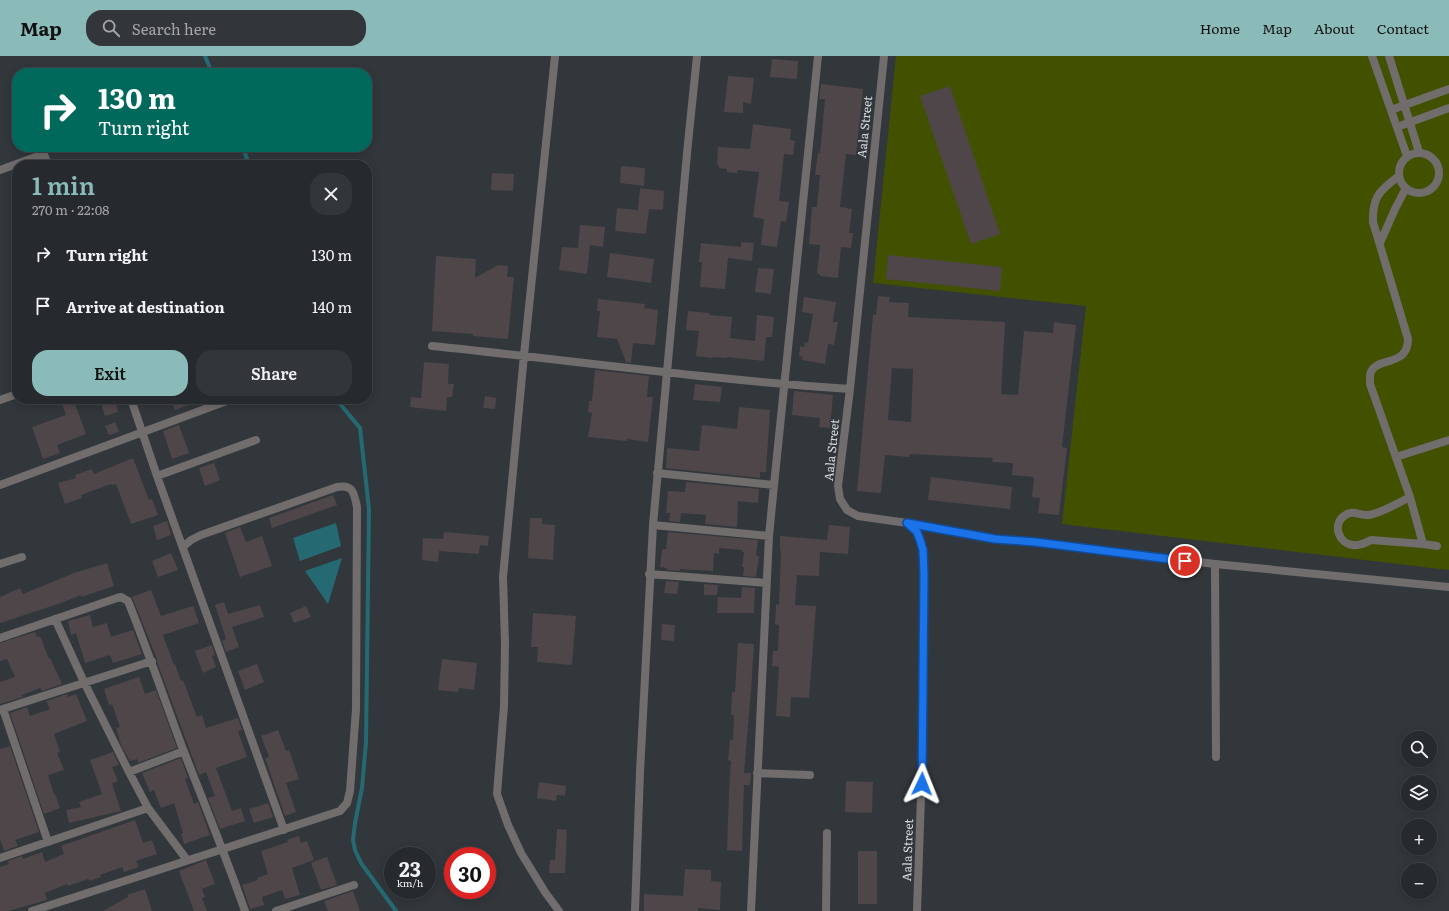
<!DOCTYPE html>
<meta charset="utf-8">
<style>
:root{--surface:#26292d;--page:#323539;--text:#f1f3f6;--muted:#a4a6aa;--line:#424549;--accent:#8bbbb9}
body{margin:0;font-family:Literata,serif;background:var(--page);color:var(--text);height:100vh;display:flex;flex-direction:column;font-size:15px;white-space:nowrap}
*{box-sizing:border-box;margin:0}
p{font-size:13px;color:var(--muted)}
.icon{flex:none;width:22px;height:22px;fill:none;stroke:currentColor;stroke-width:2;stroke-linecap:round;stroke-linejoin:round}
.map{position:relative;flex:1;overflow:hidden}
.drawer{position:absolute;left:12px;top:104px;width:360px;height:244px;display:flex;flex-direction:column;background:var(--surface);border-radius:16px;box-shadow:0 2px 10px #0003,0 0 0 1px var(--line)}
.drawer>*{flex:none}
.guide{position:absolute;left:12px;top:12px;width:360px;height:84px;border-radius:16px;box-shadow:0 2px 10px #0003,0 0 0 1px var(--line);background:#00695c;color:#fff;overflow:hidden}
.controls{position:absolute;left:1401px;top:675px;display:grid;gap:8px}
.controls a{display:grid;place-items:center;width:36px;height:36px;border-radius:50%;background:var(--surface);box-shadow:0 2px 10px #0003,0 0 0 1px var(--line);font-size:20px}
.speed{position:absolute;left:384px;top:791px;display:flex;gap:8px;font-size:20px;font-weight:700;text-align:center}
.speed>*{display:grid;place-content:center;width:52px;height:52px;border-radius:50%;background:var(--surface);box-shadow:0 2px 10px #0003,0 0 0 1px var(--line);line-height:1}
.speed small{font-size:10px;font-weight:400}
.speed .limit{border:6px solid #d22;background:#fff;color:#111}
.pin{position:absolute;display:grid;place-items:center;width:34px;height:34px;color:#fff;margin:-17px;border:2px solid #fff;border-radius:50%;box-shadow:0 1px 4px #0007}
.me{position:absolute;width:44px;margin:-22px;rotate:2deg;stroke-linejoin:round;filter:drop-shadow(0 0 3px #0008)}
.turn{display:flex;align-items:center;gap:14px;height:84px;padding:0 20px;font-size:18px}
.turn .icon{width:52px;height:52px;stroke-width:2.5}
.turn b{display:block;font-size:28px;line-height:34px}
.round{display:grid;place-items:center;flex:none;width:42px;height:42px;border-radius:16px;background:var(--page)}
.overview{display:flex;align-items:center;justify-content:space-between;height:68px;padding:0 20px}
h1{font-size:24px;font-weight:600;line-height:30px;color:var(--accent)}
.button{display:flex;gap:8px;margin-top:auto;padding:8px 20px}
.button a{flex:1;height:46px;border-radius:16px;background:var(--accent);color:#111;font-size:16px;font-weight:600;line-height:46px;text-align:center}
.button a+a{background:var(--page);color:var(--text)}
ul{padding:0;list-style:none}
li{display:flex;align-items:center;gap:12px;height:52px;padding:0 20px}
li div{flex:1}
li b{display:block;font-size:15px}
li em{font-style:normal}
header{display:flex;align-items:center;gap:24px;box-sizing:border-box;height:56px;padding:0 20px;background:var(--accent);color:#111}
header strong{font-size:19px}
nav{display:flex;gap:22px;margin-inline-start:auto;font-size:14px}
.search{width:280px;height:36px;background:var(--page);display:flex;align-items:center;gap:10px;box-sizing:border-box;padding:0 14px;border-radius:16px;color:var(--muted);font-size:15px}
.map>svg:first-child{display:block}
.green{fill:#425100}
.water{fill:#256a73}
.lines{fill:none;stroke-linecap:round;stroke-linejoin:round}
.stream{stroke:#256a73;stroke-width:4}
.building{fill:#4e4649;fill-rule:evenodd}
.service{stroke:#716d6d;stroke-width:8}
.minor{stroke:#716d6d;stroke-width:8}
.route-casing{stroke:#114b97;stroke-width:10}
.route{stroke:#1a73e8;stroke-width:7}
.labels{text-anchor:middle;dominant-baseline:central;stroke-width:3;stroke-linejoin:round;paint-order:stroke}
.street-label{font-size:12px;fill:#d9dde0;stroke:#32373c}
</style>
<header>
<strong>Map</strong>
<div class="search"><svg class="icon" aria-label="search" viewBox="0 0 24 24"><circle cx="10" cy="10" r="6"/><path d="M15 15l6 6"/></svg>Search here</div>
<nav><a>Home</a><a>Map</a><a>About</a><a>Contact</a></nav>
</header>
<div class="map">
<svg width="1449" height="855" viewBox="0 0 1449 855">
<rect width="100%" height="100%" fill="#32373c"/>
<path class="green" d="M 896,0 L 1449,0 L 1449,514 L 1062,468 L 1086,250 L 873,227 Z"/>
<path class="water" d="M 336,467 L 341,490 L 300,505 L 293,482 Z
M 342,502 L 328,548 L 305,515 Z"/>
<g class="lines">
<path class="stream" d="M 205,0 L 212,17
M 243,91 L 249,109
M 336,343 L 360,372 L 369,453 L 366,686 L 362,732 L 355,767 L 353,784 L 355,794 L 361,807 L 396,855"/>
</g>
<path class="building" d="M 772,3 L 798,5 L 797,23 L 770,21 Z
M 728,20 L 754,22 L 751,48 L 743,46 L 743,57 L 724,56 Z
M 821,28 L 863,33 L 856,99 L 846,98 L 840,151 L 852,153 L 849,177 L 853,177 L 851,192 L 841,191 L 838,222 L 820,220 L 820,218 L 817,218 L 820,189 L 809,188 L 812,151 L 817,151 L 820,119 L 815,119 L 818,97 L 820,97 L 825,43 L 819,43 Z
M 950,30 L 1000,178 L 971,188 L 920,40 Z
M 753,68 L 791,73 L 790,84 L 795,85 L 793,99 L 784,98 L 779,145 L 789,146 L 786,166 L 781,165 L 777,191 L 761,189 L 764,163 L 753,161 L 759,116 L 738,114 L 737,117 L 727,116 L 727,113 L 719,112 L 719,109 L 717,109 L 718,91 L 750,93 Z
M 621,110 L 645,112 L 644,130 L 620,127 Z
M 492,117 L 514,118 L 513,135 L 491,134 Z
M 640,132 L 664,135 L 663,154 L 649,153 L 646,178 L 615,175 L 617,152 L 638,154 Z
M 580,169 L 605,171 L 603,191 L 590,189 L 587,218 L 559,214 L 562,191 L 578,192 Z
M 741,186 L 754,187 L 752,205 L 728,202 L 725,233 L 700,231 L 702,206 L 699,206 L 701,187 L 741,191 Z
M 610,197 L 654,203 L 651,227 L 607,221 Z
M 888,199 L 1002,211 L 1000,235 L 886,223 Z
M 436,200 L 476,203 L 475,222 L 498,209 L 508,210 L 507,221 L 514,221 L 508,283 L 473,280 L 473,278 L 432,275 Z
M 758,212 L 774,213 L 771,238 L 755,236 Z
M 878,240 L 890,241 L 889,246 L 909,247 L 908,261 L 1005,266 L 1001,338 L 1018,339 L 1024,275 L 1053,277 L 1054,266 L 1076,269 L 1062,391 L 1067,392 L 1059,459 L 1038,457 L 1040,442 L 1032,441 L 1034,421 L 1012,419 L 1013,407 L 992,406 L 993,402 L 910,398 L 909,401 L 885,399 L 881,437 L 857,435 L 873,259 L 876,259 ZM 892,312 L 913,313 L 911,366 L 888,364 Z
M 804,241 L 836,246 L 833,266 L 838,266 L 834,289 L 828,288 L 825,308 L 802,304 L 803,301 L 799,300 L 800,290 L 804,291 L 805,286 L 808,287 L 813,258 L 802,256 Z
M 598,243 L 645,248 L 644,252 L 658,254 L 655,289 L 633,287 L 631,307 L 626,306 L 617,283 L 597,281 L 600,255 L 597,255 Z
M 688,255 L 709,257 L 709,259 L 732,261 L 730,282 L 755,285 L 757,259 L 774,261 L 772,281 L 766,281 L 764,305 L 727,301 L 727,302 L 712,301 L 712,302 L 696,300 L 699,275 L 686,274 Z
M 424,306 L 449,308 L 448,328 L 454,328 L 452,341 L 447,341 L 446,355 L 410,351 L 411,341 L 421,342 Z
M 595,314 L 649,320 L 647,341 L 653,341 L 648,386 L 627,383 L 627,385 L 588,381 L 592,357 L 588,356 L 589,345 L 592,345 Z
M 695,328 L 722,331 L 720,346 L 693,344 Z
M 794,335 L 833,339 L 830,372 L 819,371 L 820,362 L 792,359 Z
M 485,340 L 496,342 L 495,353 L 483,352 Z
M 60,343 L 73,343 L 86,378 L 57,389 L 60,397 L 43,403 L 32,371 L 66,359 Z
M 112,343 L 115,343 L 118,356 L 105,360 L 101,347 Z
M 171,343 L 202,343 L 203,344 L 175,354 Z
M 739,351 L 770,354 L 766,416 L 760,416 L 760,422 L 666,412 L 667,392 L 699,395 L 702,369 L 737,373 Z
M 115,366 L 119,376 L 109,379 L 105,370 Z
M 179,369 L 189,397 L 172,403 L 163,375 Z
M 133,402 L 149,444 L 152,443 L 158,459 L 131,468 L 116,428 L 112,429 L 111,428 L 81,439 L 82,442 L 65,448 L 58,427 L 76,422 L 75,419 L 92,413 L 94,418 Z
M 214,407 L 220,424 L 205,430 L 199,412 Z
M 931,421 L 1012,431 L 1010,453 L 928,444 Z
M 686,426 L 759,433 L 758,447 L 738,445 L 737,471 L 705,468 L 706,459 L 681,457 L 680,466 L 669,465 L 670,457 L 666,457 L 668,435 L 685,436 Z
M 333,439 L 337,449 L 272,472 L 269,462 Z
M 530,462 L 542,462 L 542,468 L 555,469 L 553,504 L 528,502 Z
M 167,465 L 171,479 L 157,484 L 153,470 Z
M 829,469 L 850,471 L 848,498 L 820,496 L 819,520 L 797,519 L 795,549 L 816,550 L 809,642 L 791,641 L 790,661 L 776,660 L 779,611 L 772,610 L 773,595 L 778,595 L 779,569 L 775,568 L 776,548 L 779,549 L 781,495 L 780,495 L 780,480 L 827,484 Z
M 240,471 L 246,486 L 262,480 L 272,510 L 240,521 L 225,477 Z
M 444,476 L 489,480 L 488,490 L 480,489 L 479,498 L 439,495 L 438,506 L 422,504 L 423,482 L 443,483 Z
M 668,476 L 758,484 L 756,500 L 759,500 L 756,521 L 743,520 L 744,511 L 742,511 L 744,496 L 742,496 L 742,494 L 719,492 L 719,498 L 714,497 L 713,515 L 680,513 L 680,515 L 667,514 L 667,512 L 660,511 L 662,493 L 666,493 Z
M 171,497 L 178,514 L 158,521 L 152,505 Z
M 107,507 L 114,530 L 81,541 L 81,539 L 61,547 L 0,567 L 0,541 L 20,532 L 23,538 L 74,517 Z
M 666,525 L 679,526 L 677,538 L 664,537 Z
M 704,528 L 718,529 L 717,539 L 704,539 Z
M 742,531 L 755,532 L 754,557 L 717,557 L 718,541 L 741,542 Z
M 151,534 L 161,560 L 193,550 L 199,567 L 163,579 L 174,609 L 175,608 L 181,625 L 183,624 L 197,661 L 202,659 L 206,672 L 238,662 L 242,674 L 238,675 L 247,701 L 216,712 L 232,755 L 241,752 L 245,765 L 220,773 L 208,742 L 215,740 L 206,716 L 199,719 L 157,606 L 157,603 L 132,541 Z
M 224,546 L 228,558 L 260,549 L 264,561 L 232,571 L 239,591 L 226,596 L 222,585 L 226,583 L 215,549 Z
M 306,550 L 311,561 L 294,567 L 290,557 Z
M 533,557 L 576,560 L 572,609 L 537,606 L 538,591 L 531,591 Z
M 90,559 L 93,571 L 107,567 L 111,581 L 133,574 L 142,598 L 113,607 L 110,599 L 85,607 L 76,577 L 71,579 L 68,565 Z
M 662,568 L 675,569 L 674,585 L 661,584 Z
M 35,576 L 37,581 L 40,580 L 49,603 L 50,602 L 62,628 L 42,635 L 40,632 L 22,639 L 23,641 L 0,648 L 0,626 L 15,621 L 7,603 L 0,605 L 0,587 Z
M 738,587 L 754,588 L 751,635 L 744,717 L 751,717 L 750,729 L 744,729 L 742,795 L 727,794 L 729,735 L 731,705 L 728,704 L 730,684 L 733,684 L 734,659 L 731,659 L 732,636 L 735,636 Z
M 212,589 L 215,599 L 212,600 L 216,611 L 203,617 L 195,595 Z
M 442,603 L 477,607 L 474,634 L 459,632 L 458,636 L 438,634 Z
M 257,608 L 264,626 L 245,634 L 238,615 Z
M 139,621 L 145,638 L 156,634 L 177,692 L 138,707 L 137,703 L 130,705 L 121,689 L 116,672 L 120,671 L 112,648 L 109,649 L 104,633 Z
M 67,638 L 68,641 L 76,638 L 87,665 L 54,678 L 60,696 L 57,697 L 64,714 L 48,719 L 54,738 L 55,738 L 60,752 L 44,758 L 10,657 L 27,651 L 30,660 L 50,653 L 46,645 Z
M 278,674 L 286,695 L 289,694 L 299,723 L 286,727 L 296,756 L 285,760 L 265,702 L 269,701 L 261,680 Z
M 10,690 L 39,776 L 15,784 L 18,790 L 4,795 L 0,783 L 0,693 Z
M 113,696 L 119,709 L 112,711 L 118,725 L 112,727 L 121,755 L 69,767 L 66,754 L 81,751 L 79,746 L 102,738 L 90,704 Z
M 181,702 L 188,722 L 185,723 L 194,748 L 198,746 L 210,779 L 184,788 L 181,778 L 183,777 L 174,747 L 161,752 L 154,734 L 150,736 L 142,717 Z
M 846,725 L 873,726 L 872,757 L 845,756 Z
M 539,726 L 566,730 L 565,740 L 557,739 L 556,745 L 537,742 Z
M 268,747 L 273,761 L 254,767 L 249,753 Z
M 135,764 L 143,787 L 152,784 L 157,798 L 136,805 L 139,811 L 124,816 L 122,811 L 100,819 L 101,821 L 89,825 L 88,823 L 68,830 L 67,828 L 45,837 L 47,844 L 8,855 L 0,855 L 0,811 L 9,808 L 8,805 L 22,800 L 23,803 L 42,796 L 45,806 L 64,798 L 61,790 Z
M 557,773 L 567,774 L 565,817 L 549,817 L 550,804 L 555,804 Z
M 299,780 L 301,787 L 307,785 L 314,804 L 292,812 L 300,839 L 285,843 L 282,834 L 262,841 L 264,849 L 250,853 L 242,829 L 258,824 L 257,822 L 268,818 L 261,795 L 288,786 L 287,784 Z
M 858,795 L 877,795 L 877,848 L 858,848 Z
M 327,801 L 337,829 L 321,834 L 311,807 Z
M 206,804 L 215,828 L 202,833 L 205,841 L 202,842 L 207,855 L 194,855 L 179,815 Z
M 685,813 L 711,814 L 711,825 L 721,826 L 720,854 L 698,852 L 698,855 L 644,855 L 644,838 L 683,840 Z
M 145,833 L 152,855 L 103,855 L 128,841 L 127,839 Z
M 353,835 L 360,855 L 328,855 L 324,845 Z"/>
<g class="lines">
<path class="service" d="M 1372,0 L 1407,100
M 1389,0 L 1419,96
M 1391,54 L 1449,33
M 1397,71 L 1449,52
M1399 117a20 20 0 1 1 40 0a20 20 0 1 1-40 0Z
M 1399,120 C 1380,134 1372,141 1373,166 L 1408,283 C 1408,313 1374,299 1370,319 C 1370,322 1370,325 1370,328 L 1410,441 L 1423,488
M 1380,187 L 1395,153 L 1406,132
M 1396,401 L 1449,384
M 1410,441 C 1398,447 1380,458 1368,459 C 1359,460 1353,453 1344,460 C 1332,469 1339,488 1353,489 C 1360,490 1365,487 1371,484 L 1423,488 L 1437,490
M 1215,508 L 1216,701"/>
<path class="minor" d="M 555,0 L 524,299 L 503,521 L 505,588 L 504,650 L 497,738 L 508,769 L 521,797 L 545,836 L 559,855
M 884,0 L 850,333 L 838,430 L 840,443 L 847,454 L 858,460 L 907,467 L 995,483 L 1035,486 L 1215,508 L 1449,531
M 0,114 L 44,98 L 48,109
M 432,290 C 571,304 710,324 850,333
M 131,343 L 157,420 L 284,774
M 0,344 L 17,338
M 657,417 L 774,429
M 157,420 L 256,384
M 0,429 L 232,343
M 907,468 C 910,470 915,473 917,476 C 925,488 923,505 924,518 L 922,712 L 917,855
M 653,469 L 769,480
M 0,508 L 22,501
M 649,518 L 766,527
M 55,563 L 84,626 L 129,716 L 148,752 L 187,804
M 0,582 L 117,542 L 121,541 L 128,545 C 148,595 165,645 184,696 C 205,749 226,801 245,855
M 3,653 L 48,786
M 0,654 L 152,605
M 129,716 L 184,695
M 757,717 L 810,719
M 0,802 L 148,752
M 32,855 L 340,755 L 347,747 L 350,735 L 356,653 L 357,451 C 354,437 353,428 337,431 L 201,479 L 191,484 L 183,491
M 276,855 L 354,829
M 635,855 L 640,716 L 653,469 L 688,87 L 697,0
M 751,855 L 769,480 L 774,429 L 818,0
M 826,855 L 827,777"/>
</g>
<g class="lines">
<defs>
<path id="route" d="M 922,728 L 924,518 L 923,494 L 920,484 L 917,476 L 907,467 L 995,483 L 1035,486 L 1185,505"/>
</defs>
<use href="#route" class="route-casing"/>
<use href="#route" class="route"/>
</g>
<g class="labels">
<g class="street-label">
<text transform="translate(864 71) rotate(-84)">Aala Street</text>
<text transform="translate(831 394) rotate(-84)">Aala Street</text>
<text transform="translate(907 794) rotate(-88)">Aala Street</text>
</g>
</g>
</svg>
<div class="controls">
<a><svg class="icon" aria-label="search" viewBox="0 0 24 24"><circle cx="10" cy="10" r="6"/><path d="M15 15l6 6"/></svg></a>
<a><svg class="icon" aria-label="layers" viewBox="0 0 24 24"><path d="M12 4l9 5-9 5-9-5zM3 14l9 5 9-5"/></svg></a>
<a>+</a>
<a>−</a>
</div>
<div class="speed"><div>23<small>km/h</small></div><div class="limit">30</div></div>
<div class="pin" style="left:1185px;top:505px;background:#d93025"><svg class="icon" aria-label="arrive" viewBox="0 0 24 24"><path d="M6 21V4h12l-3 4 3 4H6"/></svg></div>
<svg class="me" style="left:922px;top:728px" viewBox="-20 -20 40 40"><path d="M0-17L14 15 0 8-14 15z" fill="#1a73e8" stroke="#fff" stroke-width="4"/></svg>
<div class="guide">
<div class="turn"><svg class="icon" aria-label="right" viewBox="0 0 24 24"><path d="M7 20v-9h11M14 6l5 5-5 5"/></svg><div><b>130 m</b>Turn right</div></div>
</div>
<section class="drawer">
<div class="overview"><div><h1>1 min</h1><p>270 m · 22:08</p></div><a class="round"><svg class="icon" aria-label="close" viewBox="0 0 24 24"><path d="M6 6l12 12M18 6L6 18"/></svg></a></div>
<ul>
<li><svg class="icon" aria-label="right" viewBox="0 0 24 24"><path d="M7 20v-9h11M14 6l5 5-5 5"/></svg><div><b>Turn right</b></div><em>130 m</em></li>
<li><svg class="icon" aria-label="arrive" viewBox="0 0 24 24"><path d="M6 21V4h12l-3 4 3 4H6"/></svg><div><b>Arrive at destination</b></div><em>140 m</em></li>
</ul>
<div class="button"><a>Exit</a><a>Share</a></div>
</section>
</div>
